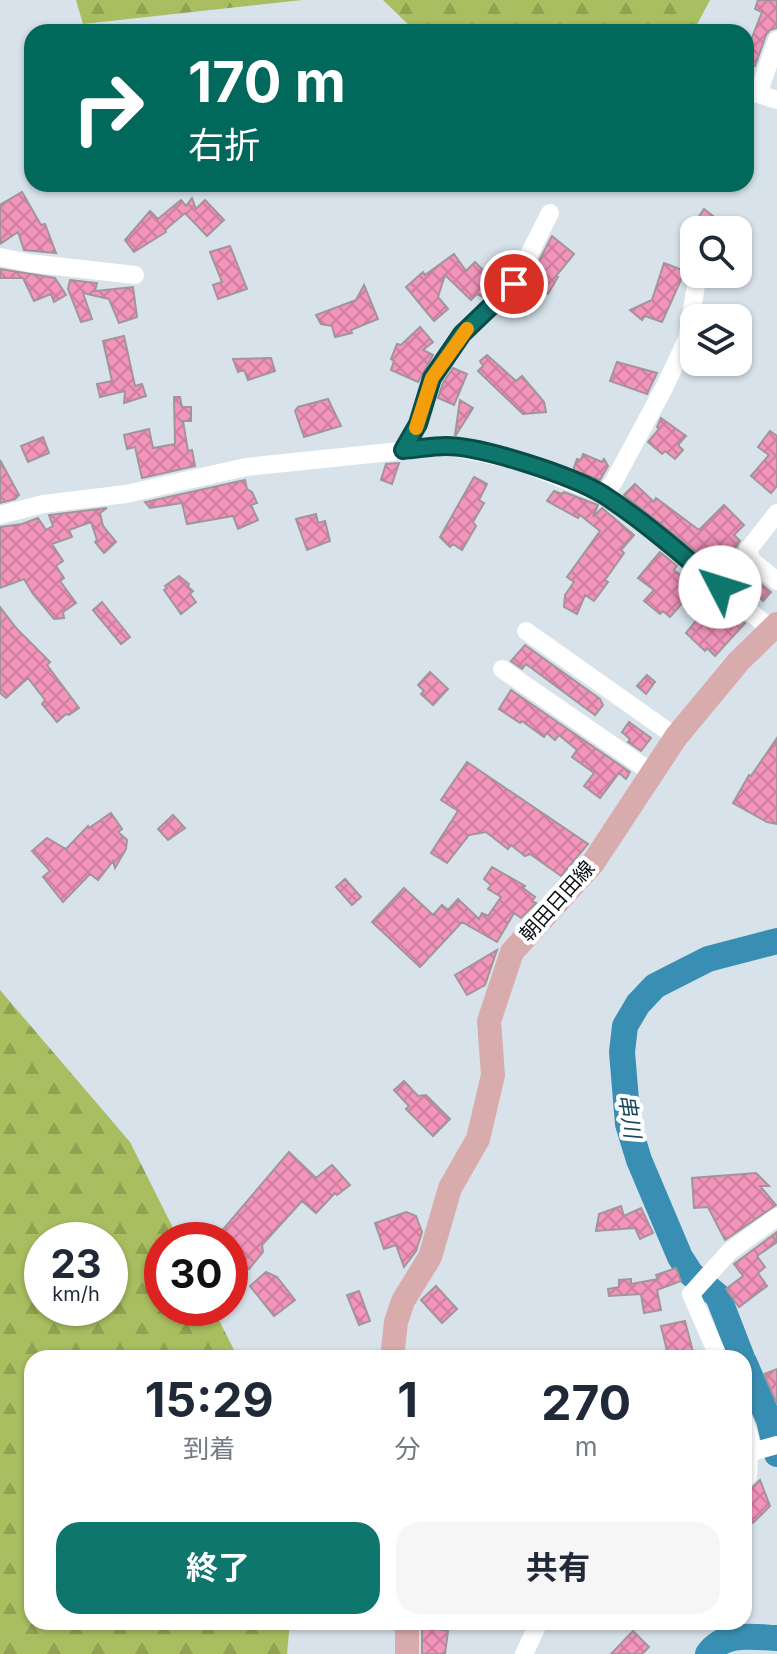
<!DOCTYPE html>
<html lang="ja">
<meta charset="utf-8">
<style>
:root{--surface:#fff;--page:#f6f6f7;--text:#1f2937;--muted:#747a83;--accent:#0f766e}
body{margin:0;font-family:Inter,"Noto Sans JP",sans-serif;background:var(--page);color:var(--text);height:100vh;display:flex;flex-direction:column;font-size:30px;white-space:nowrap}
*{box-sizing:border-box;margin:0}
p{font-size:26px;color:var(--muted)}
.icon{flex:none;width:44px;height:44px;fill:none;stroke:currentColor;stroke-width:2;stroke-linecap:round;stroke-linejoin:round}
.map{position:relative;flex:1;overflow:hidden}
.drawer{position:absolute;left:24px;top:1350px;width:728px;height:280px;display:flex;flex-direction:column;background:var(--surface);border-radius:24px;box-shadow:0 2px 6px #0004}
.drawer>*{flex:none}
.banner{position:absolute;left:24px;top:24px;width:730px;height:168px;border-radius:24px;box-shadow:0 2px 6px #0004;background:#00695c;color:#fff;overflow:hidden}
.fabs{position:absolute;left:680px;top:216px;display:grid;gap:16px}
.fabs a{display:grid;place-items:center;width:72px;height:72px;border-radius:16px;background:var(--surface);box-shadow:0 2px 6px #0004;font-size:40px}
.speed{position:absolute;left:24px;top:1222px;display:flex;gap:16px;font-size:40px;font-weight:700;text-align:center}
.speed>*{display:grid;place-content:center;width:104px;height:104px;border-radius:50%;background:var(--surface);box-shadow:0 2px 6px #0004;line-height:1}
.speed small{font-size:20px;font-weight:400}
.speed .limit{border:12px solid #d22;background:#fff;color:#111}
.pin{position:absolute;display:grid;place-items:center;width:68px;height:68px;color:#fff;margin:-34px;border:4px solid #fff;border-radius:50%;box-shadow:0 2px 8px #0007}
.me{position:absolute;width:88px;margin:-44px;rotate:310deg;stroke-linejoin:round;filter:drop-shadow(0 0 6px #0008)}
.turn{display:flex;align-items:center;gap:28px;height:168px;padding:0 32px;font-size:36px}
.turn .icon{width:104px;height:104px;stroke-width:2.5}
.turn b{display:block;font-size:56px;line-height:68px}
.eta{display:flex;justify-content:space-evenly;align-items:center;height:136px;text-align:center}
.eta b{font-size:48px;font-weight:700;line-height:56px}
.action{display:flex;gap:16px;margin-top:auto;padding:16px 32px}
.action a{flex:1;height:92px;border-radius:24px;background:var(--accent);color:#fff;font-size:32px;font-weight:700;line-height:92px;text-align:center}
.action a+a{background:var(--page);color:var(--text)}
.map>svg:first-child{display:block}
.forest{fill:url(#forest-firs);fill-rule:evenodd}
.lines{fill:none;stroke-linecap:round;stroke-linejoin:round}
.river{stroke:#398fb3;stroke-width:26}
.building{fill:url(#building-cross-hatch);stroke:#a29599;stroke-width:2}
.minor{stroke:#fff;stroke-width:18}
.major{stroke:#d8acac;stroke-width:24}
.route-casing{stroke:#0a4d48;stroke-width:20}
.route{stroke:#0f766e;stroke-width:14}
.slow{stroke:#f59e0b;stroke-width:14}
.labels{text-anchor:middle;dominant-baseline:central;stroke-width:8;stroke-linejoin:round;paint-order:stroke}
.street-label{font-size:20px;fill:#090d10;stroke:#fff}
.water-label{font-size:22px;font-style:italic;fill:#1a4a5e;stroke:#fff}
</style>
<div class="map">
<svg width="777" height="1654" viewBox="0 0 777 1654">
<defs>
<pattern id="forest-firs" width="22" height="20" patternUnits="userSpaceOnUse" patternTransform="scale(2)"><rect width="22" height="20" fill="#a9be60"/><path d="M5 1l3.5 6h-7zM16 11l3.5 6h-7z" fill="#90a252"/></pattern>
<pattern id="building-cross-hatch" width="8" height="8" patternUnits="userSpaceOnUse" patternTransform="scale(2)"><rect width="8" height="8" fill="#f394ba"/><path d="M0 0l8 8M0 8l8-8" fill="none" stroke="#cf7e9f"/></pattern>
</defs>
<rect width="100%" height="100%" fill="#d8e2eb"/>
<path class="forest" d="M 76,0 L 302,0 L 83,24 Z
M 383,0 L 710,0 L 693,32 L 416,32 Z
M 0,990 L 130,1142 L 179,1240 L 162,1240 L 162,1308 L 213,1308 L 238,1358 L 32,1358 L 32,1622 L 290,1622 L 287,1654 L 0,1654 ZM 42,1240 L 110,1240 L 110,1308 L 42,1308 Z"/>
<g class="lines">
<path class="river" d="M 742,1358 L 718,1296 L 691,1274 L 680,1257 L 639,1160 L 628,1124 L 622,1052 L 625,1026 L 638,1004 L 655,986 L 708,959 L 777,941
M 744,1362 L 769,1420 L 777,1454
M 708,1654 C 724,1631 752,1637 777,1638"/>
</g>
<path class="building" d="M 758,0 L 777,0 L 777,28 L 770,30 L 766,35 L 755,66 L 746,63 L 746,44 L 749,45 L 762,12 L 755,9 Z
M 22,192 L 41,225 L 45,224 L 56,253 L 24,250 L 18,232 L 0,244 L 0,205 Z
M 192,198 L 196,209 L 205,200 L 224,220 L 207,236 L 185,213 L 165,230 L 166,232 L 134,252 L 125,240 L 150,211 L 158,219 L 181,200 L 186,206 Z
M 704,209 L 713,216 L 703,230 L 690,230 Z
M 552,236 L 574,254 L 556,276 L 558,277 L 548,294 L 534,286 L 531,276 Z
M 230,246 L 247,289 L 218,299 L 213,285 L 222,282 L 210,252 Z
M 454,254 L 466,271 L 475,262 L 489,276 L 493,270 L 503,278 L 483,297 L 477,294 L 471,300 L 445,275 L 438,297 L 448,309 L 434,321 L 406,287 L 423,272 L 425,275 Z
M 664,263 L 685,271 L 662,322 L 645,316 L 642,320 L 630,310 L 652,300 Z
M 0,269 L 55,278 L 66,295 L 54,302 L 51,294 L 34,301 L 23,278 L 0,278 Z
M 70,280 L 97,283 L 95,291 L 133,287 L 137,317 L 119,323 L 109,299 L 83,293 L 92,319 L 81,322 L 68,289 Z
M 364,285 L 378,319 L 351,330 L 352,333 L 335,337 L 332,326 L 321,324 L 316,315 L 356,300 Z
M 420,327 L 433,342 L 423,350 L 433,355 L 418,382 L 391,370 L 394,361 L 391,359 L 397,344 L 401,345 Z
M 124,336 L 135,386 L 142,384 L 146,396 L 124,403 L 125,391 L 100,397 L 97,384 L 112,381 L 103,341 Z
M 487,355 L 516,381 L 522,376 L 544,402 L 546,412 L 523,414 L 478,371 L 483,366 L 480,361 Z
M 271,358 L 275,371 L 248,380 L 244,370 L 238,372 L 233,359 Z
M 617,362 L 657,373 L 647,394 L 610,381 Z
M 453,368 L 467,374 L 454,405 L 438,398 L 443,383 Z
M 174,397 L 180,397 L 182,407 L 191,407 L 191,421 L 183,421 L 188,451 L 192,450 L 195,466 L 142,478 L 135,447 L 127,449 L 124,435 L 149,429 L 153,448 L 175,444 Z
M 328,399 L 341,426 L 304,437 L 295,411 L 298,407 Z
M 460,400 L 473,408 L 456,435 L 455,435 Z
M 661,418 L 686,436 L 678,445 L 683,450 L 675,459 L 665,451 L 662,454 L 648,442 L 659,429 L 657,427 Z
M 770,431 L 777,436 L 777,486 L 771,493 L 751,476 L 769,455 L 758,447 Z
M 43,437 L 49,453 L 28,462 L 21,446 Z
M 583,454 L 602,462 L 604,459 L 608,466 L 600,480 L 573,470 L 577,459 L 581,460 Z
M 0,460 L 19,495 L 15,499 L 0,503 Z
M 399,463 L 392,484 L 381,480 L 386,464 Z
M 474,477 L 487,484 L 479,500 L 484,503 L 473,522 L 476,526 L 462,550 L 453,544 L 450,547 L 440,537 Z
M 245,480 L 247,489 L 252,492 L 257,503 L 251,505 L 258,520 L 238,529 L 233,516 L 187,524 L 182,503 L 150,508 L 145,502 Z
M 635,484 L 654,502 L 656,498 L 699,530 L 724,505 L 744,525 L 734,535 L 740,541 L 733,552 L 744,570 L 771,592 L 763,601 L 755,593 L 751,596 L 723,568 L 720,571 L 624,495 Z
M 554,491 L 562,494 L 564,492 L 598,505 L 593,517 L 602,508 L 634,535 L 621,550 L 624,553 L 605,580 L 608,582 L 594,601 L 585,595 L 577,614 L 564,607 L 565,595 L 574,582 L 567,577 L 600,531 L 580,515 L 578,518 L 547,501 Z
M 107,508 L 100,513 L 103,526 L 116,542 L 104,553 L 95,542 L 97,540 L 91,522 L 69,530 L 72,537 L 52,544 L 63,561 L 56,566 L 64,578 L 60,581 L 76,603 L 63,612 L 64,618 L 54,619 L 33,594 L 24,579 L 0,588 L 0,527 L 22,524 L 38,518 L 46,530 L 53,526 L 49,515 Z
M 316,514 L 318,523 L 325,521 L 330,541 L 307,550 L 296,519 Z
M 660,552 L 677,566 L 674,570 L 696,588 L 699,585 L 745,623 L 715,656 L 707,648 L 705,651 L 686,633 L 701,615 L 684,601 L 670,617 L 663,611 L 660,614 L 644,601 L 654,590 L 638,578 Z
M 179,576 L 189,584 L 188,587 L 193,591 L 190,594 L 196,602 L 181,614 L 164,590 L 167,588 L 165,586 Z
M 102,602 L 130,637 L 121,644 L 93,610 Z
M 0,607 L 17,629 L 50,662 L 47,665 L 79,708 L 69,715 L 66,714 L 57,722 L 42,704 L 45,700 L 28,678 L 6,698 L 0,693 Z
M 525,645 L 600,699 L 603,705 L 595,715 L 526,664 L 522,669 L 511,661 Z
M 430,672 L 448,689 L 433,705 L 421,694 L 424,691 L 418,685 Z
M 647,675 L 655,682 L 646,694 L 637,686 Z
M 511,690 L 630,772 L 626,779 L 619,773 L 600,798 L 584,786 L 594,773 L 572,757 L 577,750 L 559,735 L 555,740 L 547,733 L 544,737 L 522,721 L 520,723 L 499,709 Z
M 629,722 L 651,738 L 641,751 L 628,742 L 630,739 L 622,732 Z
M 777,738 L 777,824 L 767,822 L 733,803 L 749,775 L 751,776 Z
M 467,762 L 588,844 L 561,876 L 530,854 L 525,856 L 511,845 L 508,849 L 486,832 L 469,835 L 447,863 L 431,853 L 458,811 L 441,800 Z
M 111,813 L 122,829 L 118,832 L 127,840 L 126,849 L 115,868 L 113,861 L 98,880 L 90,874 L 63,902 L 43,877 L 50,871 L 32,851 L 47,838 L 66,849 L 88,826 L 89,828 Z
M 173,815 L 185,828 L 168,840 L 158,829 Z
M 492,867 L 525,886 L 523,888 L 535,897 L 532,901 L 536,903 L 521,918 L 514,913 L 497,942 L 462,922 L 420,967 L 372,922 L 404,888 L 433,915 L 442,905 L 448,910 L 458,899 L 479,919 L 482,913 L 488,916 L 501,897 L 488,889 L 491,885 L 484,879 Z
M 345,879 L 361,897 L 352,905 L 336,887 Z
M 497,950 L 485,985 L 467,995 L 455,975 Z
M 404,1081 L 418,1096 L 426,1095 L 450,1119 L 433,1136 L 406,1109 L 409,1106 L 394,1090 Z
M 289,1152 L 316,1178 L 332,1165 L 350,1185 L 337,1195 L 335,1193 L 316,1213 L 302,1201 L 262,1245 L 263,1252 L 249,1269 L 230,1254 L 230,1240 L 214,1240 Z
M 756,1173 L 769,1186 L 760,1186 L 776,1205 L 725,1240 L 708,1207 L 694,1208 L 692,1178 Z
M 621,1206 L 624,1216 L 641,1208 L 653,1233 L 640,1239 L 635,1228 L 596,1231 L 599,1214 Z
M 406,1212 L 416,1216 L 422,1232 L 416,1251 L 404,1267 L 396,1245 L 384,1249 L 375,1223 Z
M 777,1232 L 777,1242 L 757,1256 L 765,1267 L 758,1273 L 767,1286 L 739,1307 L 726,1289 L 743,1276 L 734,1264 Z
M 676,1268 L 681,1281 L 657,1290 L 661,1310 L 644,1313 L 641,1294 L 609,1296 L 608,1289 L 619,1287 L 619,1280 L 631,1279 L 631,1284 L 658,1279 L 656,1275 Z
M 266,1272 L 277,1277 L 295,1300 L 274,1316 L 250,1286 Z
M 436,1286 L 457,1309 L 442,1323 L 421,1300 Z
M 359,1291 L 370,1321 L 359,1325 L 347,1295 Z
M 685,1321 L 693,1352 L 668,1355 L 661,1326 Z
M 777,1369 L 777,1404 L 764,1374 Z
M 760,1480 L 770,1506 L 753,1523 L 744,1515 L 748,1505 L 744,1490 L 753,1487 Z
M 422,1626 L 448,1631 L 445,1654 L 422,1654 Z
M 633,1631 L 649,1647 L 642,1654 L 611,1654 Z"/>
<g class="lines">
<path class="minor" d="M 777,40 L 758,94 L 777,100
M 0,257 L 29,263 L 135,275
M 403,450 L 418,424 L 432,378 L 462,334 L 514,284 L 550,213
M 604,495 L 614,481 L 664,388 L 687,339 L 698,274
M 777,513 L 748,550 L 752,561 L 777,581
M 0,515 L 43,504 L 126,494 L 246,467 L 448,446 L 515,460 L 604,495 L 678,551 L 771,629
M 526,631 L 676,737
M 502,669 L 651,772
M 719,1358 L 691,1294 L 730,1251 L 777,1217
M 744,1420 L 750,1438 L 748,1476 L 744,1478
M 748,1453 L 777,1445
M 524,1654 L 539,1622"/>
<path class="major" d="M 392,1358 L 396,1322 L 403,1301 L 430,1257 L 450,1188 L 478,1139 L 493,1075 L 489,1021 L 512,952 L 593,863 L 676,737 L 739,661 L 777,624
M 407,1654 L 407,1622"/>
</g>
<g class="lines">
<defs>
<path id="route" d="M 514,284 L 462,334 L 432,378 L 418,424 L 403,450 C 417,449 432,446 446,446 C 482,446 573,476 604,495 C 645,522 683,555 720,587"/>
</defs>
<use href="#route" class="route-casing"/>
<use href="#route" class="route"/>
<path class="slow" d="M 416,428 L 432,378 L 467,329"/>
</g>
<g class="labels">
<g class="street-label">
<text transform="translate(557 901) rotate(-48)">朝田日田線</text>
</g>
<g class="water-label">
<text transform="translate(630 1116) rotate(81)">串川</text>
</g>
</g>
</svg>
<div class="fabs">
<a><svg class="icon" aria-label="search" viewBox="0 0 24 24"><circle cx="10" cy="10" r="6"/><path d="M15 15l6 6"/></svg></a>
<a><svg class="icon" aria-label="layers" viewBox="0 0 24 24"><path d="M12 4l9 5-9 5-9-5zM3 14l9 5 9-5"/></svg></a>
</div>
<div class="speed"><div>23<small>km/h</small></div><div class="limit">30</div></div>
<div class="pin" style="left:514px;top:284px;background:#d93025"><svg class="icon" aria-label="arrive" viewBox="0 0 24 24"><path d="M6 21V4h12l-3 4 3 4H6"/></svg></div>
<svg class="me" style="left:720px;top:587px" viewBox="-20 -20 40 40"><circle r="19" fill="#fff"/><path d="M0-13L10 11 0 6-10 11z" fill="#0f766e"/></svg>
<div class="banner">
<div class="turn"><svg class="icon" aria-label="right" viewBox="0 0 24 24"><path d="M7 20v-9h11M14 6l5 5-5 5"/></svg><div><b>170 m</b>右折</div></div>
</div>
<section class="drawer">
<div class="eta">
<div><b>15:29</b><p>到着</p></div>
<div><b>1</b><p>分</p></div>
<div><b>270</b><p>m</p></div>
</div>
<div class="action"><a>終了</a><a>共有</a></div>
</section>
</div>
